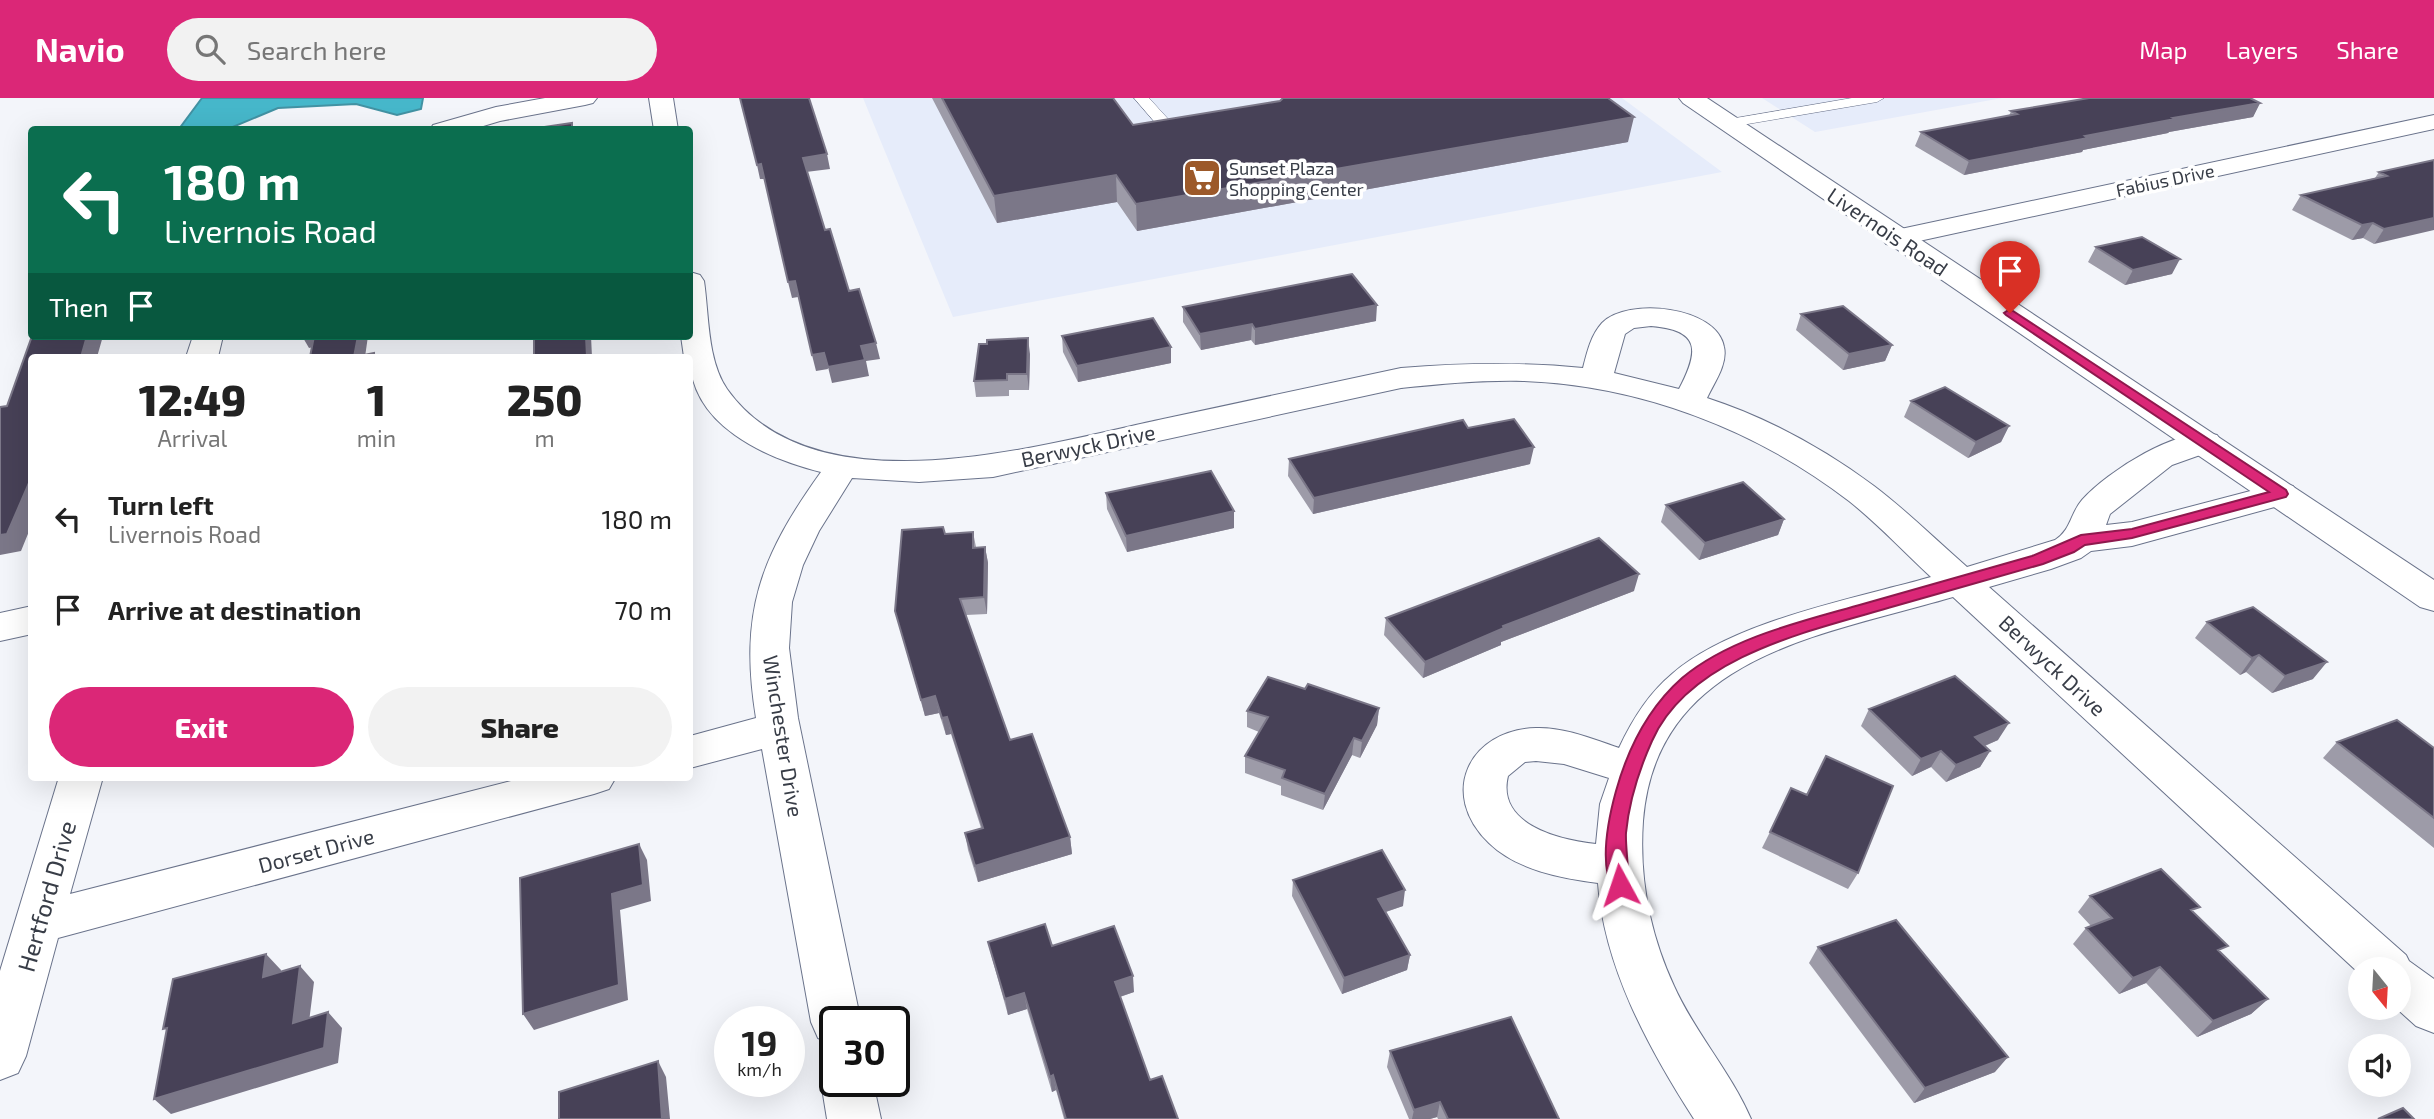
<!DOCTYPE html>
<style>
:root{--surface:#fff;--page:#f2f2f2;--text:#222;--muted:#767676;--accent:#db2777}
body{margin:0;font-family:"Exo 2",sans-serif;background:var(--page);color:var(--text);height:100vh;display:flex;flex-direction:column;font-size:26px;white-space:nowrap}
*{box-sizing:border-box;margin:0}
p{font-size:23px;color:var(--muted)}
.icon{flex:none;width:38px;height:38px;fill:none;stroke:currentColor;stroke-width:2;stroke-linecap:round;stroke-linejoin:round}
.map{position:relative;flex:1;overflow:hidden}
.panel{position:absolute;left:28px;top:256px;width:665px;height:427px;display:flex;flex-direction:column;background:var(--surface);border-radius:7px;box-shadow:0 7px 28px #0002}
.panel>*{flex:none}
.hud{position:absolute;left:28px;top:28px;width:665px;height:214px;border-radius:7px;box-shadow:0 7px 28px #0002;background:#0b6e4f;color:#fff;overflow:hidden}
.needle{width:46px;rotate:162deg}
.controls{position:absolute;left:2348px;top:859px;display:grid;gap:14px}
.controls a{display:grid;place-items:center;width:63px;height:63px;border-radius:50%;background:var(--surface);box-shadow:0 7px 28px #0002;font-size:35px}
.speed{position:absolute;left:714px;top:908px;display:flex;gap:14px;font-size:35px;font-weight:700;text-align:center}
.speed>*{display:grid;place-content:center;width:91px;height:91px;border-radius:50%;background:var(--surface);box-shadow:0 7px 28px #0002;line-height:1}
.speed small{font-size:18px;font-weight:400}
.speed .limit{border:4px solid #111;border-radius:10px;background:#fff;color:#111}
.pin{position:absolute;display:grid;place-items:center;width:60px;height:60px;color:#fff;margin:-72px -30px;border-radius:50% 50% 50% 0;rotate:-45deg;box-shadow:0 0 7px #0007}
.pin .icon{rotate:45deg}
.me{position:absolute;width:77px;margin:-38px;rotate:355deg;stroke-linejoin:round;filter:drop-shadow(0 0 5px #0008)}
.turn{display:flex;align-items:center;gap:24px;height:147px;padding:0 21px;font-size:32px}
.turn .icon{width:91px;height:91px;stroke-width:2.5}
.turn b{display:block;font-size:49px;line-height:60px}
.then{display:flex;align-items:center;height:66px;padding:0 21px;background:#0003;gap:14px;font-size:26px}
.eta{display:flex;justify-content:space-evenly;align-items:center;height:119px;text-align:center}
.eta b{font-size:42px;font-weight:800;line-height:49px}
.button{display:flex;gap:14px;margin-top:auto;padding:14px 21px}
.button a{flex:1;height:80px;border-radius:42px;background:var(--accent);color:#fff;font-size:28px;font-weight:800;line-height:80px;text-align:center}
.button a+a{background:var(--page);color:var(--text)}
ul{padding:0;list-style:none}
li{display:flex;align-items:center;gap:21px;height:91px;padding:0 21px}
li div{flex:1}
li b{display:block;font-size:26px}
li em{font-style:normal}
header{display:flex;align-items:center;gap:42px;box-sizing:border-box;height:98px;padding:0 35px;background:var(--accent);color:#fff}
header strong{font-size:33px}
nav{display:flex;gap:38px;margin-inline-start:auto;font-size:24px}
.search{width:490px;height:63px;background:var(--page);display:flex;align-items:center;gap:18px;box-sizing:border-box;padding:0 24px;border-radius:38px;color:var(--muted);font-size:26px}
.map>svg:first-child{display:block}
.built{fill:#e6ecfa}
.water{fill:#46b7ca;stroke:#4292a3;stroke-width:2}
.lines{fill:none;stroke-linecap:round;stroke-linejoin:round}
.lane-casing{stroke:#6a738b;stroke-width:1}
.street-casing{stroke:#6a738b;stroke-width:2}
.secondary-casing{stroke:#6a738b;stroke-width:2}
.lane{fill:#fff;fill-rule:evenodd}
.street{fill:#fff;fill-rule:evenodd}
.secondary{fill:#fff;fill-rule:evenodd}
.wall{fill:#9d9ba8}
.shaded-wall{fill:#7b7788}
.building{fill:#474157;stroke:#7b7788;stroke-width:2}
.route{fill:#db2777;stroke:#8e194d;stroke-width:2}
.labels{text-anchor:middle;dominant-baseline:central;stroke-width:7;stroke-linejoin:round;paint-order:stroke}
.far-poi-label{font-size:18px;fill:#383d47;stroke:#fff;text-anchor:start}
.far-street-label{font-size:18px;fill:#383d47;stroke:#fff}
.street-label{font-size:21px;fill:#383d47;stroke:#fff}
.near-street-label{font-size:24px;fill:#383d47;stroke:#fff}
</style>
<header>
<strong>Navio</strong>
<div class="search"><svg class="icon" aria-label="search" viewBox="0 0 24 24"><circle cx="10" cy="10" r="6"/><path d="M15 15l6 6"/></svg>Search here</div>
<nav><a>Map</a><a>Layers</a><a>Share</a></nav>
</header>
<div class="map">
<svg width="2434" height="1021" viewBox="0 0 2434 1021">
<rect width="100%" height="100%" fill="#f3f5fa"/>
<path class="built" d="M 863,0 L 1622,0 L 1722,74 L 953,219 Z
M 1762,0 L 2002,0 L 1815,34 Z"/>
<path class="water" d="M 202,0 L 423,0 L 421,11 L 397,17 L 356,6 L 278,10 L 228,31 L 179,31 Z"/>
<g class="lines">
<defs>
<path id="lane" d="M 1134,0 L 1149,0 L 1169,22 L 1193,27 L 1195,30 L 1188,34 L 1159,29 Z
M 1852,0 L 1884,0 L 1877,4 L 1730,29 L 1723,25 L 1730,21 Z"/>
<path id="street" d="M 545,0 L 597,0 L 593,5 L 585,7 L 500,23 L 470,32 L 430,32 L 433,27 L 496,9 Z
M 649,0 L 673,0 L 678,32 L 654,32 Z
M 2434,17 L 2434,31 L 1896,148 L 1886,146 L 1882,140 L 1886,134 L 1896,132 Z
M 690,174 L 700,177 L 704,183 C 709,216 707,262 727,291 C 815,415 1041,347 1163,321 C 1242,304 1322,287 1401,270 C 1463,265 1522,264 1583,270 C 1587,254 1591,237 1602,225 C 1627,199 1717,208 1724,249 C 1728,266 1714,285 1707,300 C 1766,319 1824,351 1874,388 C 1906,412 1936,442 1967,469 L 2055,442 C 2071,432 2070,416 2082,402 C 2107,374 2179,327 2217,337 L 2222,344 L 2217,351 L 2172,367 L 2110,416 L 2106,427 L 2132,424 L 2281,385 L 2293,388 L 2299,396 L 2293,404 L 2132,448 L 2091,453 L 2081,460 L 2051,471 L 1989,489 L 2406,857 L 2409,863 L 2434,881 L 2434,935 L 2416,928 L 2396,910 L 2399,910 L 2399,872 L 2361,872 L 2361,877 L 1953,499 C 1824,537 1656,557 1643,723 C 1639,780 1650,836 1674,888 C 1695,935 1731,974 1751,1021 L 1694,1021 C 1649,951 1604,869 1598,785 C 1560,780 1517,772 1489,745 C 1438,696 1469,632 1536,630 C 1564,629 1593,641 1619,650 C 1632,622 1648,596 1672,576 C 1733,523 1853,501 1931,479 C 1904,454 1878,426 1849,403 C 1757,332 1640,287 1523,283 C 1482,282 1442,286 1401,290 L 993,379 L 919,384 L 852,380 L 819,433 L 803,467 L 792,504 L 789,550 L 798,620 L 861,924 L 835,924 L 835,947 L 818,940 L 811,924 L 762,651 L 690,670 L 690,638 L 756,620 C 739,515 760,459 821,374 C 765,360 690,327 690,259 L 684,259 L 681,238 L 690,238 ZM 1651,228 C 1701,232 1699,253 1679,291 L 1614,275 L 1625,236 L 1634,230 ZM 1536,663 L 1564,666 L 1609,680 L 1600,706 L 1596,746 C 1560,742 1496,727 1508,678 L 1525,664 Z
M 193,238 L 223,238 L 218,259 L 186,259 Z
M 32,508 L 32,536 L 0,543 L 0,515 Z
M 59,679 L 103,679 L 70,796 L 527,679 L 616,679 L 609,691 L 594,696 L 58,840 L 26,958 L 18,975 L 0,982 L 0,873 Z
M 835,964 L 835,984 L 873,984 L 881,1021 L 827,1021 L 821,984 L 828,966 Z"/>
<path id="secondary" d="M 1679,0 L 1707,0 L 2434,482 L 2434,513 L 2420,509 L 1683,5 Z"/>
</defs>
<use href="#lane" class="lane-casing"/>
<use href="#street" class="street-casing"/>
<use href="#secondary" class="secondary-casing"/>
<use href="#lane" class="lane"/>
<use href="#street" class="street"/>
<use href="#secondary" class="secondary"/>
</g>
<path class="wall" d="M 932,0 L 1113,0 L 1133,27 L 1628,44 L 1137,133 L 1117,104 L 997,125 Z
M 2260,5 L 2253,19 L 2169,34 L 2168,35 L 2083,52 L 2082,54 L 1964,77 L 1915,48 L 1921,34 L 2009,18 L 2011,13 Z
M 2434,62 L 2374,146 L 2363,140 L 2352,142 L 2292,112 L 2301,97 L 2375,80 L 2379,74 Z
M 2096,149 L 2172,176 L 2125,187 L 2088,164 Z
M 1183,209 L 1376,223 L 1255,247 L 1251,242 L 1201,252 L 1183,224 Z
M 1801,216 L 1892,247 L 1885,263 L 1843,272 L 1796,232 Z
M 1062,238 L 1171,265 L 1078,284 L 1063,254 Z
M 987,246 L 1030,256 L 1029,292 L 1009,292 L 1009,298 L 976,299 L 974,283 Z
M 1911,303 L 2009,328 L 2001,344 L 1968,360 L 1904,319 Z
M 1468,330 L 1530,366 L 1313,416 L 1288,378 L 1289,361 Z
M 1106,395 L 1234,430 L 1127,454 L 1107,411 Z
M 1666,407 L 1784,421 L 1778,437 L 1699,462 L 1661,424 Z
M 973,434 L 976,449 L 985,449 L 988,465 L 987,516 L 966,517 L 1010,642 L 1070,739 L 1072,756 L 978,784 L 968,752 L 965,735 L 981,730 L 951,636 L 946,637 L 939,615 L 925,618 L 895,513 L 945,436 Z
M 1634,493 L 1501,544 L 1501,547 L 1423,580 L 1384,537 L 1386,520 Z
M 2207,524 L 2313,581 L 2272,595 L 2246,574 L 2240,577 L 2195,540 Z
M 1305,591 L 1379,610 L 1377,627 L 1360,660 L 1352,657 L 1323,712 L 1281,697 L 1281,688 L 1245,675 L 1245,658 L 1259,634 L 1247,629 L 1247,613 Z
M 1869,611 L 1998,642 L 1985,648 L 1990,653 L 1980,669 L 1946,684 L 1931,669 L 1912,678 L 1861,628 Z
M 2337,644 L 2434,650 L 2434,750 L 2323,660 Z
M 1770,734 L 1858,775 L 1848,791 L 1762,750 Z
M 1293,782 L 1403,808 L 1386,814 L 1410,857 L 1407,872 L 1342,896 L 1292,798 Z
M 2090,798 L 2194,815 L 2221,855 L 2268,901 L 2251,916 L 2197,939 L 2146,885 L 2119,896 L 2073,846 L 2086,830 L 2091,828 L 2078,814 Z
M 988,844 L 1052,848 L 1134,894 L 1120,899 L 1150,982 L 1178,1021 L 1064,1021 L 1056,992 L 1052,994 L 1027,911 L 1008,917 L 992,860 Z
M 1818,849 L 1995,974 L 1914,1005 L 1809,865 Z
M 1390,953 L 1559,1021 L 1438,1021 L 1437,1019 L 1430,1021 L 1409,1021 L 1387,969 Z"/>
<path class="shaded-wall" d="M 2260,5 L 2253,19 L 2169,34 L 2168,35 L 2083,52 L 2082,54 L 1964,77 L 1969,63 L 2173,20 Z
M 1634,19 L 1628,44 L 1137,133 L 1136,106 Z
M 827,56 L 830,71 L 806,74 L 803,60 Z
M 761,66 L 764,81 L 760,81 L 757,67 Z
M 1116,77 L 1117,104 L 997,125 L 994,98 Z
M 2434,120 L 2434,132 L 2374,146 L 2384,131 Z
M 2373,125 L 2363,140 L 2352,142 L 2362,127 Z
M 2180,161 L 2172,176 L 2125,187 L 2133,172 Z
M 795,183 L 798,199 L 792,200 L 788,184 Z
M 1377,207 L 1376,223 L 1255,247 L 1255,231 Z
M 1252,226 L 1251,242 L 1201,252 L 1200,236 Z
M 87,238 L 103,238 L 97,259 L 81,259 Z
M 302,238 L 318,238 L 323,247 L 309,250 Z
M 358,238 L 368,238 L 365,259 L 354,259 Z
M 586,238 L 591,238 L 592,259 L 587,259 Z
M 1028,240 L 1030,256 L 1029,292 L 1027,276 Z
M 876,245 L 880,261 L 866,263 L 869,278 L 832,285 L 828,269 L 861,248 Z
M 1892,247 L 1885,263 L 1843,272 L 1849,256 Z
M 1171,249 L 1171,265 L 1078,284 L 1077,268 Z
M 824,255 L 828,271 L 816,273 L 812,257 Z
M 2009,328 L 2001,344 L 1968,360 L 1976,344 Z
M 1534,349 L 1530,366 L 1313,416 L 1314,400 Z
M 32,378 L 32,426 L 21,453 L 0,457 L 0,437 Z
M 1234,413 L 1234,430 L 1127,454 L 1126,438 Z
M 1784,421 L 1778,437 L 1699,462 L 1705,445 Z
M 985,449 L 988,465 L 987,516 L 984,499 Z
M 1639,476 L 1634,493 L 1501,544 L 1501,547 L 1423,580 L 1425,564 L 1503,528 Z
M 2259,557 L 2246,574 L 2240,577 L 2252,560 Z
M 2327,564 L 2313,581 L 2272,595 L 2285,578 Z
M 935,598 L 939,615 L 925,618 L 921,602 Z
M 1379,610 L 1377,627 L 1360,660 L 1362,643 Z
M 947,619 L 951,636 L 946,637 L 942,620 Z
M 2009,625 L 1998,642 L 1965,656 L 1975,639 Z
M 1354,640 L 1352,657 L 1323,712 L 1325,696 Z
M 1941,653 L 1931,669 L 1912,678 L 1921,661 Z
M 1990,653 L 1980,669 L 1946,684 L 1956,667 Z
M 1070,739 L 1072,756 L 978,784 L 975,768 Z
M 639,746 L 647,762 L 651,803 L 620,812 L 628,902 L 534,932 L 523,916 L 612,796 Z
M 1405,792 L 1403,808 L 1376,817 L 1378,801 Z
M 266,856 L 281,872 L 277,895 L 263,879 Z
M 1410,857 L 1407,872 L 1342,896 L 1344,880 Z
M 300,868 L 314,884 L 307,940 L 293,925 Z
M 2160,869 L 2146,885 L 2119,896 L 2133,880 Z
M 1133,878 L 1134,894 L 1116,900 L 1115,884 Z
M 1024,895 L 1027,911 L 1008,917 L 1005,901 Z
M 2268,901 L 2251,916 L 2197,939 L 2213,923 Z
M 328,914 L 342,930 L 338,965 L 171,1016 L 154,1001 Z
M 2008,959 L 1995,974 L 1914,1005 L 1925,990 Z
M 658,963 L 666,979 L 670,1021 L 662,1021 Z
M 1053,977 L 1056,992 L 1052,994 L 1050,979 Z
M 1440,1004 L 1437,1019 L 1430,1021 L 1412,1021 L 1414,1012 Z"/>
<path class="building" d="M 740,0 L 809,0 L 827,56 L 803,60 L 825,132 L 830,131 L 849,193 L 859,191 L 876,245 L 861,248 L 865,262 L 828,269 L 824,255 L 812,257 L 795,183 L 788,184 L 761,66 L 757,67 Z
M 942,0 L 1113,0 L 1133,27 L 1280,3 L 1283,0 L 1608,0 L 1634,19 L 1136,106 L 1116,77 L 994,98 Z
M 2089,0 L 2250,0 L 2260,5 L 2173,20 L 2175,21 L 2085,38 L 2088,40 L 1969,63 L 1921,34 L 2017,16 L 2011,13 Z
M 572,25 L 572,32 L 524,32 Z
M 2434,62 L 2434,120 L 2384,131 L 2373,125 L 2362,127 L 2301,97 L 2387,78 L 2379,74 Z
M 2142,139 L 2180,161 L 2133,172 L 2096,149 Z
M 1352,176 L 1377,207 L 1255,231 L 1252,226 L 1200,236 L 1183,209 Z
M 1843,208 L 1892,247 L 1849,256 L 1801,216 Z
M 1153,220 L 1171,249 L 1077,268 L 1062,238 Z
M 32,238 L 87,238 L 81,259 L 32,259 L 32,378 L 7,436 L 0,437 L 0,309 L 7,308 Z
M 314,238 L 358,238 L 354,259 L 374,255 L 374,259 L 310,259 Z
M 534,238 L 586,238 L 587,259 L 534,259 Z
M 1028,240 L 1027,276 L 1007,276 L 1007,282 L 974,283 L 979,246 L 987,246 L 987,242 Z
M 1945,289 L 2009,328 L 1976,344 L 1911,303 Z
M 1514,321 L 1534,349 L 1314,400 L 1289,361 L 1463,322 L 1468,330 Z
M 1211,373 L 1234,413 L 1126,438 L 1106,395 Z
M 1743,384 L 1784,421 L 1705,445 L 1666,407 Z
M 943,429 L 945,436 L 973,434 L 973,450 L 985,449 L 984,499 L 960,501 L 1010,642 L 1032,636 L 1070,739 L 975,768 L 965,735 L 983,730 L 947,619 L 942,620 L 935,598 L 921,602 L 895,513 L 902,432 Z
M 1599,440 L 1639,476 L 1503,528 L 1504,530 L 1425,564 L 1386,520 Z
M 2253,509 L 2327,564 L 2285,578 L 2259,557 L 2252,560 L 2207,524 Z
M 1955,578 L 2009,625 L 1975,639 L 1990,653 L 1956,667 L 1941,653 L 1921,661 L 1869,611 Z
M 1268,579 L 1305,591 L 1308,586 L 1379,610 L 1362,643 L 1354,640 L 1325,696 L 1282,680 L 1285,672 L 1245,658 L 1268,619 L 1247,613 Z
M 2397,622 L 2434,650 L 2434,720 L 2337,644 Z
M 1826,658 L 1893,688 L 1858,775 L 1770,734 L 1791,690 L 1807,697 Z
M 639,746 L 643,787 L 612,796 L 619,887 L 523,916 L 520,780 Z
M 1382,752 L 1405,792 L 1378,801 L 1410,857 L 1344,880 L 1293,782 Z
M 2161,771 L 2200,809 L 2191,812 L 2228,848 L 2218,852 L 2268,901 L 2213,923 L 2160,869 L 2133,880 L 2086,830 L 2112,820 L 2090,798 Z
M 1896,822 L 2008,959 L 1925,990 L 1818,849 Z
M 1045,826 L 1052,848 L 1114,828 L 1133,878 L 1115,884 L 1150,982 L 1162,978 L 1178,1021 L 1066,1021 L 1053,977 L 1050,979 L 1024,895 L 1005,901 L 988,844 Z
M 266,856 L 263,879 L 300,868 L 293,925 L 328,914 L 324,950 L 154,1001 L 167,930 L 163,931 L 173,881 Z
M 1511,919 L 1559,1021 L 1448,1021 L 1440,1004 L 1414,1012 L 1390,953 Z
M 658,963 L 662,1021 L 559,1021 L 559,994 Z
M 2403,1010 L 2414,1021 L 2378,1021 Z"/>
<path class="route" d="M 2010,211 L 2286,392 L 2288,396 L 2286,399 L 2132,440 L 2085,447 L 2074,454 L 2043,466 C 1994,480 1944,494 1895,508 C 1814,532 1690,557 1652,643 C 1639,672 1629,703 1626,735 C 1625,749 1631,784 1627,793 L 1620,795 L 1613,793 C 1599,765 1608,722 1616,693 C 1628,650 1648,610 1682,580 C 1731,539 1804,523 1863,506 C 1920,490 1976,474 2032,458 L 2081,437 L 2132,431 L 2269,394 L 2006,217 L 2004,215 Z"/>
<defs>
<symbol id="supermarket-square" viewBox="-11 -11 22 22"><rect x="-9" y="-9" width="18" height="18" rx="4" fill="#9c592a" stroke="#fff"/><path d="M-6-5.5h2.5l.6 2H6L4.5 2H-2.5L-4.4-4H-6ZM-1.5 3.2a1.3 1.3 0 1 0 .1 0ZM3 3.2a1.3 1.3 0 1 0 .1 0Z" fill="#fff"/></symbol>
</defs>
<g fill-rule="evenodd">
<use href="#supermarket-square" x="1180" y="58" width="44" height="44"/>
</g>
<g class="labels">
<g class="far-poi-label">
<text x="1229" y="70">Sunset Plaza<tspan x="1229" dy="21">Shopping Center</tspan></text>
</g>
<g class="far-street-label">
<text transform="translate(2165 82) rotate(-12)">Fabius Drive</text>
</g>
<g class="street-label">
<text transform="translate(1888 133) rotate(34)">Livernois Road</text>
<text transform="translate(1088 347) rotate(-12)">Berwyck Drive</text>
<text transform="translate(2053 567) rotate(43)">Berwyck Drive</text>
<text transform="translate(784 638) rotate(81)">Winchester Drive</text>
<text transform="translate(316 752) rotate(-15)">Dorset Drive</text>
</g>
<g class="near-street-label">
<text transform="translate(46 798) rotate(-74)">Hertford Drive</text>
</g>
</g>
</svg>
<div class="controls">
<a><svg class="needle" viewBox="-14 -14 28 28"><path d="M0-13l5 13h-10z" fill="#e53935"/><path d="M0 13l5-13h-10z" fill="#767676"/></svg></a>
<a><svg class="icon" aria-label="sound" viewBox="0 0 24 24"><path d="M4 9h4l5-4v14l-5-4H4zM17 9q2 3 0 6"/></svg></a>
</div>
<div class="speed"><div>19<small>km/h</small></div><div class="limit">30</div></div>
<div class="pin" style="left:2010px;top:215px;background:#d93025"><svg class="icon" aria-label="arrive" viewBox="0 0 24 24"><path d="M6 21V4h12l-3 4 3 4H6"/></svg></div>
<svg class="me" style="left:1620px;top:787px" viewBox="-20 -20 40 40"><path d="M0-17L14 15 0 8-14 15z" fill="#db2777" stroke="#fff" stroke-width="4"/></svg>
<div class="hud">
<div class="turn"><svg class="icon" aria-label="left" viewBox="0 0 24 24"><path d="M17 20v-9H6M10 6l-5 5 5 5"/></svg><div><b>180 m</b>Livernois Road</div></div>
<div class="then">Then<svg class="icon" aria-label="arrive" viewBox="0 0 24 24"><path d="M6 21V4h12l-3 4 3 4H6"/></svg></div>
</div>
<section class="panel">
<div class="eta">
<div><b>12:49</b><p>Arrival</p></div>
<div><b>1</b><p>min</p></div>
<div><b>250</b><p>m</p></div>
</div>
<ul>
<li><svg class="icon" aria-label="left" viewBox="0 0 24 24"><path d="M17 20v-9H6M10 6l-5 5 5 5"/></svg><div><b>Turn left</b><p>Livernois Road</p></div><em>180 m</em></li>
<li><svg class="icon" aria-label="arrive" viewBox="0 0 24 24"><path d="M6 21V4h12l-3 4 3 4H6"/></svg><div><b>Arrive at destination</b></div><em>70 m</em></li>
</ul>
<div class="button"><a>Exit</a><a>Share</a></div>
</section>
</div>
